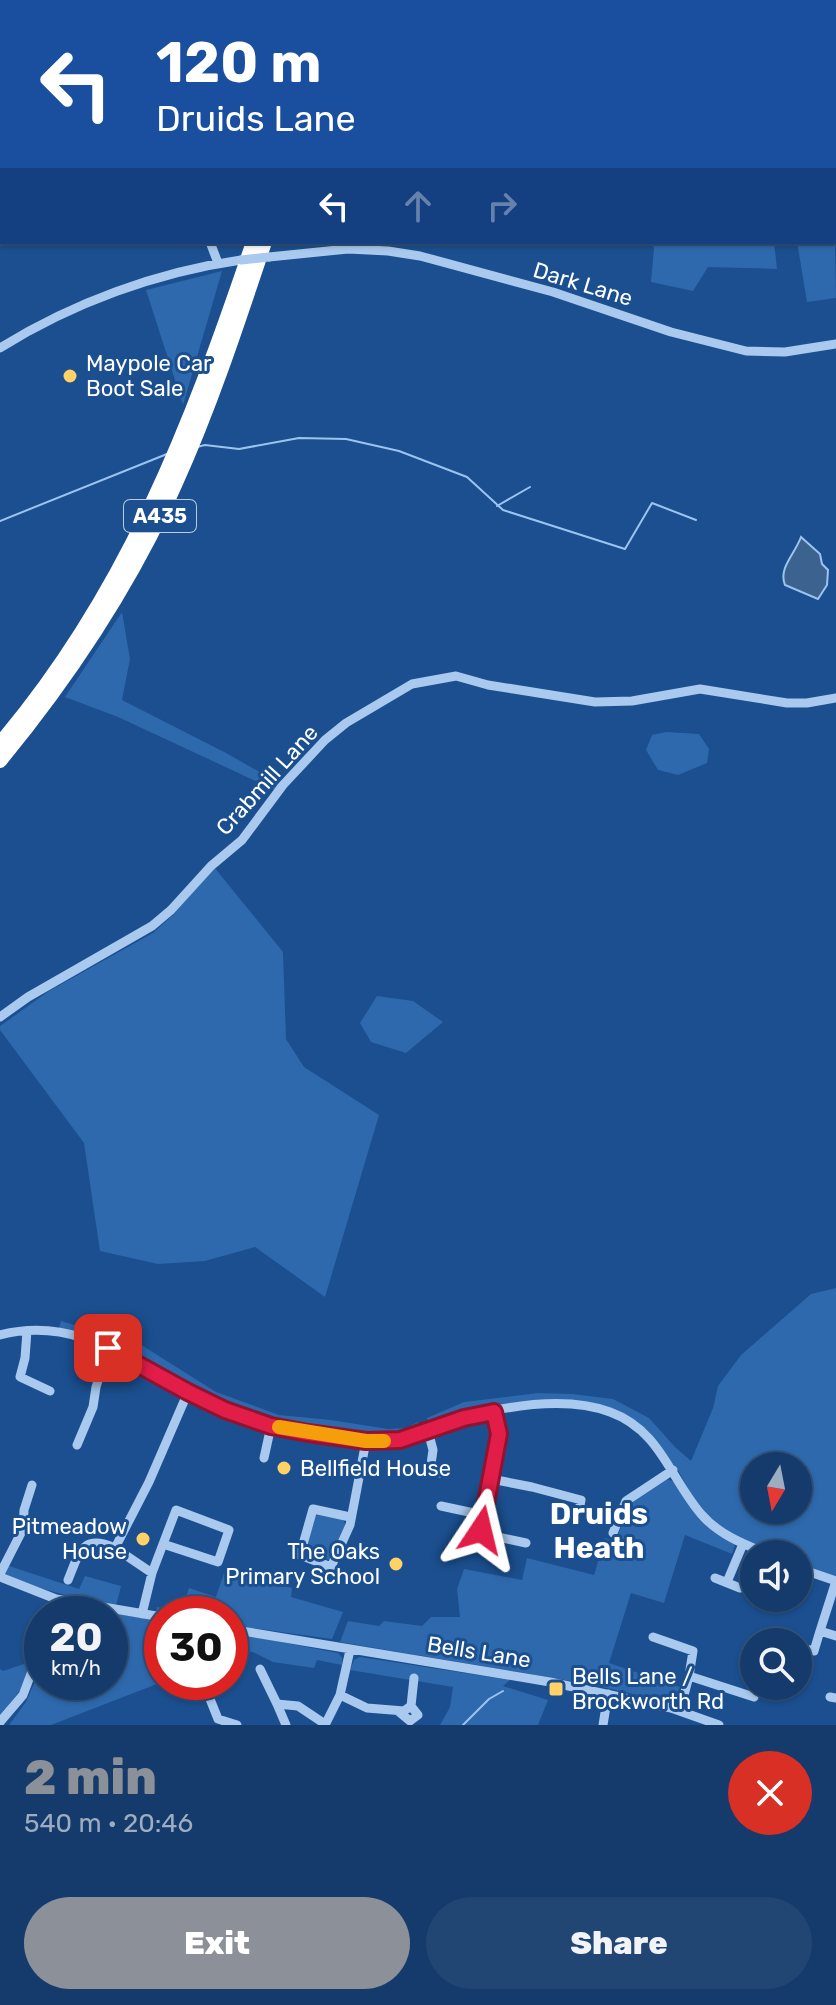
<!DOCTYPE html>
<meta charset="utf-8">
<style>
:root{--surface:#143b6b;--page:#214673;--text:#f1f3f6;--muted:#9dadc1;--line:#33557e;--accent:#8c9099}
body{margin:0;font-family:Rubik,sans-serif;background:var(--page);color:var(--text);height:100vh;display:flex;flex-direction:column;font-size:30px;white-space:nowrap}
*{box-sizing:border-box;margin:0}
p{font-size:26px;color:var(--muted)}
.icon{flex:none;width:44px;height:44px;fill:none;stroke:currentColor;stroke-width:2;stroke-linecap:round;stroke-linejoin:round}
.map{position:relative;height:1725px;overflow:hidden}
.drawer{display:flex;flex-direction:column;background:var(--surface);flex:1}
.drawer>*{flex:none}
.banner{position:absolute;left:0px;top:0px;width:836px;height:244px;box-shadow:0 2px 6px #0004,0 0 0 2px var(--line);background:#1a4fa0;color:#fff;overflow:hidden}
.needle{width:52px;rotate:190deg}
.buttons{position:absolute;left:740px;top:1452px;display:grid;gap:16px}
.buttons a{display:grid;place-items:center;width:72px;height:72px;border-radius:50%;background:var(--surface);box-shadow:0 2px 6px #0004,0 0 0 2px var(--line);font-size:40px}
.speed{position:absolute;left:24px;top:1596px;display:flex;gap:16px;font-size:40px;font-weight:700;text-align:center}
.speed>*{display:grid;place-content:center;width:104px;height:104px;border-radius:50%;background:var(--surface);box-shadow:0 2px 6px #0004,0 0 0 2px var(--line);line-height:1}
.speed small{font-size:20px;font-weight:400}
.speed .limit{border:12px solid #d22;background:#fff;color:#111}
.pin{position:absolute;display:grid;place-items:center;width:68px;height:68px;color:#fff;margin:-34px;border-radius:16px;box-shadow:0 4px 12px #0006}
.me{position:absolute;width:88px;margin:-44px;rotate:10deg;stroke-linejoin:round;filter:drop-shadow(0 0 6px #0008)}
.turn{display:flex;align-items:center;gap:28px;height:168px;padding:0 24px;font-size:36px}
.turn .icon{width:104px;height:104px;stroke-width:2.5}
.turn b{display:block;font-size:56px;line-height:68px}
.lanes{display:flex;align-items:center;height:76px;padding:0 24px;background:#0003;justify-content:center;gap:40px;direction:ltr}
.lanes .off{opacity:.35}
.round{display:grid;place-items:center;flex:none;width:84px;height:84px;border-radius:42px;background:var(--page)}
.head{display:flex;align-items:center;justify-content:space-between;height:136px;padding:0 24px}
h1{font-size:48px;font-weight:800;line-height:60px;color:var(--accent)}
.button{display:flex;gap:16px;margin-top:auto;padding:16px 24px}
.button a{flex:1;height:92px;border-radius:48px;background:var(--accent);color:#fff;font-size:32px;font-weight:800;line-height:92px;text-align:center}
.button a+a{background:var(--page);color:var(--text)}
.map>svg:first-child{display:block}
.green{fill:#2e69ad;fill-rule:evenodd}
.water{fill:#3c6290;stroke:#9cc4f0;stroke-width:2}
.lines{fill:none;stroke-linecap:round;stroke-linejoin:round}
.stream{stroke:#9cc4f0;stroke-width:2}
.minor{stroke:#a9c9ee;stroke-width:9}
.highway{stroke:#fff;stroke-width:14}
.minor-bridge{stroke:#a9c9ee;stroke-width:9}
.route-casing{stroke:#92132f;stroke-width:20}
.route{stroke:#e11d48;stroke-width:14}
.slow{stroke:#f59e0b;stroke-width:14}
.poi-dot{fill:#ffd166;stroke:#1b4f8f;stroke-width:3}
.labels{text-anchor:middle;dominant-baseline:central;stroke-width:6;stroke-linejoin:round;paint-order:stroke}
.shield{fill:#1b4f8f;stroke:#bbcadd;stroke-width:2}
.shield-label{font-size:20px;font-weight:bold;fill:#fff}
.street-label{font-size:22px;fill:#fff;stroke:#1b4f8f}
.poi-label{font-size:22px;fill:#fff;stroke:#1b4f8f;text-anchor:start}
.district-label{font-size:30px;font-weight:bold;fill:#fff;stroke:#1b4f8f}
</style>
<div class="map">
<svg width="836" height="1725" viewBox="0 0 836 1725">
<rect width="100%" height="100%" fill="#1b4f8f"/>
<path class="green" d="M 834,194 L 836,298 L 807,302 L 797,242 L 834,242 Z
M 650,242 L 774,242 L 777,269 L 708,267 L 693,291 L 651,282 L 654,248 Z
M 222,271 L 183,405 L 146,290 Z
M 122,612 L 130,659 L 122,700 L 226,753 L 279,783 L 275,790 L 118,717 L 65,697 Z
M 666,732 L 699,734 L 709,749 L 707,763 L 678,775 L 658,770 L 646,750 L 652,735 Z
M 214,867 L 283,952 L 286,1039 L 304,1067 L 379,1115 L 325,1297 L 255,1247 L 205,1261 L 158,1264 L 100,1251 L 84,1143 L 0,1030 L 0,1026 L 49,991 L 153,933 L 173,915 Z
M 377,996 L 413,1001 L 443,1022 L 406,1053 L 371,1042 L 360,1023 Z
M 836,1288 L 836,1577 L 798,1565 L 798,1554 L 772,1554 L 743,1542 L 710,1520 L 692,1496 L 678,1470 L 646,1429 L 618,1412 L 540,1404 L 471,1411 L 427,1428 L 427,1418 L 464,1402 L 538,1393 L 572,1394 L 613,1399 L 649,1418 L 675,1447 L 691,1461 L 713,1408 L 718,1386 L 741,1355 L 811,1294 ZM 754,1466 L 798,1466 L 798,1510 L 754,1510 Z
M 61,1321 L 143,1346 L 216,1392 L 279,1415 L 331,1420 L 388,1429 L 406,1428 L 418,1422 L 422,1428 L 408,1435 L 379,1439 L 270,1422 L 223,1406 L 106,1342 L 59,1328 Z
M 665,1479 L 677,1482 L 698,1518 L 735,1545 L 732,1554 L 685,1535 L 664,1603 L 631,1593 L 609,1663 L 680,1687 L 673,1703 L 589,1684 L 340,1642 L 348,1621 L 379,1626 L 384,1621 L 422,1626 L 431,1617 L 460,1617 L 457,1589 L 464,1569 L 522,1580 L 527,1558 L 594,1575 L 605,1538 L 615,1542 L 631,1502 Z
M 318,1515 L 343,1520 L 346,1525 L 329,1560 L 307,1553 L 304,1549 L 314,1516 Z
M 0,1563 L 79,1589 L 85,1576 L 121,1586 L 116,1606 C 77,1598 36,1590 0,1572 Z
M 226,1567 L 292,1588 L 291,1597 L 343,1612 L 332,1639 L 230,1625 L 230,1614 L 156,1613 L 157,1607 L 181,1612 L 189,1588 L 216,1597 Z
M 101,1611 L 162,1621 L 162,1682 L 51,1725 L 9,1725 L 26,1702 L 42,1665 L 42,1682 L 110,1682 L 110,1614 L 100,1614 Z
M 230,1632 L 338,1653 L 342,1658 L 342,1665 L 317,1660 L 314,1668 L 273,1662 L 253,1652 L 230,1650 Z
M 360,1657 L 510,1680 L 503,1686 L 548,1700 L 538,1725 L 440,1725 L 450,1707 L 453,1687 L 350,1670 L 354,1660 Z
M 30,1662 L 24,1685 L 0,1716 L 0,1669 L 3,1671 Z"/>
<path class="water" d="M 801,537 L 820,554 L 822,564 L 828,570 L 827,585 L 818,599 L 785,585 C 778,568 795,554 801,537 Z"/>
<g class="lines">
<path class="stream" d="M 0,134 L 2,133
M 197,447 L 205,445 L 239,449 L 299,438 L 346,439 L 399,451 L 467,477 L 503,510 L 625,549 L 652,503 L 696,520
M 497,506 L 530,487
M 0,521 L 167,454
M 463,1725 L 489,1699 L 503,1691"/>
<path class="minor" d="M 28,0 L 28,2
M 0,54 L 2,53
M 210,242 L 218,263
M 269,257 L 348,249 L 388,251 L 420,256 L 553,292 L 671,332 L 746,351 L 785,352 L 836,344
M 0,348 C 72,303 157,272 241,260
M 0,1017 L 28,997 L 152,926 L 171,910 L 211,866 L 242,840 L 283,785 L 325,740 L 346,723 L 412,684 L 456,676 L 488,685 L 595,702 L 632,701 L 700,689 L 787,703 L 807,703 L 836,698
M 27,1331 L 25,1358 L 20,1377 L 50,1391
M 0,1335 C 74,1316 125,1358 186,1391 C 223,1412 264,1425 306,1432 C 336,1437 373,1447 403,1440 C 424,1435 444,1423 466,1417 C 508,1406 567,1396 610,1412 C 660,1430 670,1478 701,1514 C 718,1534 743,1544 768,1554
M 494,1412 L 499,1434 L 481,1530 L 484,1534 L 526,1543
M 428,1431 L 433,1450 L 430,1471 L 446,1474
M 77,1445 L 93,1407 L 96,1387 L 108,1348
M 264,1458 L 271,1426
M 491,1479 L 532,1487 L 581,1500 L 579,1511
M 441,1506 L 483,1515
M 350,1517 L 313,1509 L 300,1555 L 331,1567 L 350,1525 L 366,1441
M 613,1533 L 626,1501 L 673,1470
M 798,1568 L 836,1581
M 152,1573 L 176,1510 L 229,1530 L 218,1562 L 163,1544
M 0,1574 L 23,1529 L 24,1510 L 32,1485
M 0,1577 L 56,1599 L 162,1617
M 715,1578 L 740,1588
M 68,1580 C 79,1554 81,1533 115,1548
M 836,1581 L 820,1631 L 836,1636
M 727,1582 L 743,1544
M 52,1614 L 56,1599
M 142,1614 L 152,1573 L 115,1548 L 149,1482 L 188,1392
M 230,1629 L 550,1682 L 671,1708 L 719,1725
M 653,1637 L 693,1651 L 689,1676
M 801,1648 L 814,1651 L 820,1631
M 260,1669 L 277,1704 L 298,1706 L 325,1724
M 340,1695 L 367,1708 L 404,1711 L 411,1706 L 414,1678
M 830,1697 L 836,1698
M 210,1699 L 218,1719 L 237,1725
M 277,1704 L 286,1725
M 398,1711 L 410,1721 L 418,1715 L 411,1706
M 680,1711 L 689,1676 L 754,1697
M 0,1722 L 23,1695 L 42,1645
M 325,1725 L 340,1695 L 350,1650
M 603,1725 L 608,1694"/>
<path class="highway" d="M 323,2 L 324,0
M 336,2 L 336,0
M 0,743 C 127,594 191,425 253,242
M 0,761 C 70,676 131,584 176,483 C 211,405 238,323 265,242"/>
<path class="minor-bridge" d="M 241,260 L 269,257"/>
</g>
<g class="lines">
<defs>
<path id="route" d="M 108,1348 L 188,1392 L 225,1410 L 271,1426 L 308,1433 L 366,1441 L 400,1440 L 464,1418 L 494,1412 L 499,1434 L 481,1530"/>
</defs>
<use href="#route" class="route-casing"/>
<use href="#route" class="route"/>
<path class="slow" d="M 279,1427 L 366,1441 L 384,1441"/>
</g>
<g class="poi-dot">
<circle cx="70" cy="376" r="8"/>
<circle cx="284" cy="1468" r="8"/>
<circle cx="143" cy="1539" r="8"/>
<circle cx="396" cy="1564" r="8"/>
<rect x="548" y="1681" width="16" height="16" rx="4"/>
</g>
<g class="labels">
<rect class="shield" x="124" y="500" width="72" height="32" rx="6"/>
<g class="shield-label">
<text x="160" y="516">A435</text>
</g>
<g class="street-label">
<text transform="translate(583 284) rotate(17)">Dark Lane</text>
<text transform="translate(267 780) rotate(-48)">Crabmill Lane</text>
<text transform="translate(479 1652) rotate(9)">Bells Lane</text>
</g>
<g class="poi-label">
<text x="86" y="363">Maypole Car<tspan x="86" dy="25">Boot Sale</tspan></text>
<text x="300" y="1468">Bellfield House</text>
<text x="127" y="1526" text-anchor="end">Pitmeadow<tspan x="127" dy="25">House</tspan></text>
<text x="380" y="1551" text-anchor="end">The Oaks<tspan x="380" dy="25">Primary School</tspan></text>
<text x="572" y="1676">Bells Lane /<tspan x="572" dy="25">Brockworth Rd</tspan></text>
</g>
<g class="district-label">
<text x="599" y="1514">Druids<tspan x="599" dy="34">Heath</tspan></text>
</g>
</g>
</svg>
<div class="buttons">
<a><svg class="needle" viewBox="-14 -14 28 28"><path d="M0-13l5 13h-10z" fill="#e53935"/><path d="M0 13l5-13h-10z" fill="#9dadc1"/></svg></a>
<a><svg class="icon" aria-label="sound" viewBox="0 0 24 24"><path d="M4 9h4l5-4v14l-5-4H4zM17 9q2 3 0 6"/></svg></a>
<a><svg class="icon" aria-label="search" viewBox="0 0 24 24"><circle cx="10" cy="10" r="6"/><path d="M15 15l6 6"/></svg></a>
</div>
<div class="speed"><div>20<small>km/h</small></div><div class="limit">30</div></div>
<div class="pin" style="left:108px;top:1348px;background:#d93025"><svg class="icon" aria-label="arrive" viewBox="0 0 24 24"><path d="M6 21V4h12l-3 4 3 4H6"/></svg></div>
<svg class="me" style="left:481px;top:1530px" viewBox="-20 -20 40 40"><path d="M0-17L14 15 0 8-14 15z" fill="#e11d48" stroke="#fff" stroke-width="4"/></svg>
<div class="banner">
<div class="turn"><svg class="icon" aria-label="left" viewBox="0 0 24 24"><path d="M17 20v-9H6M10 6l-5 5 5 5"/></svg><div><b>120 m</b>Druids Lane</div></div>
<div class="lanes"><svg class="icon" aria-label="left" viewBox="0 0 24 24"><path d="M17 20v-9H6M10 6l-5 5 5 5"/></svg><svg class="icon off" aria-label="ahead" viewBox="0 0 24 24"><path d="M12 20V5M6 11l6-6 6 6"/></svg><svg class="icon off" aria-label="right" viewBox="0 0 24 24"><path d="M7 20v-9h11M14 6l5 5-5 5"/></svg></div>
</div>
</div>
<section class="drawer">
<div class="head"><div><h1>2 min</h1><p>540 m · 20:46</p></div><a class="round" style="background:#d93025;color:#fff"><svg class="icon" aria-label="close" viewBox="0 0 24 24"><path d="M6 6l12 12M18 6L6 18"/></svg></a></div>
<div class="button"><a>Exit</a><a>Share</a></div>
</section>
